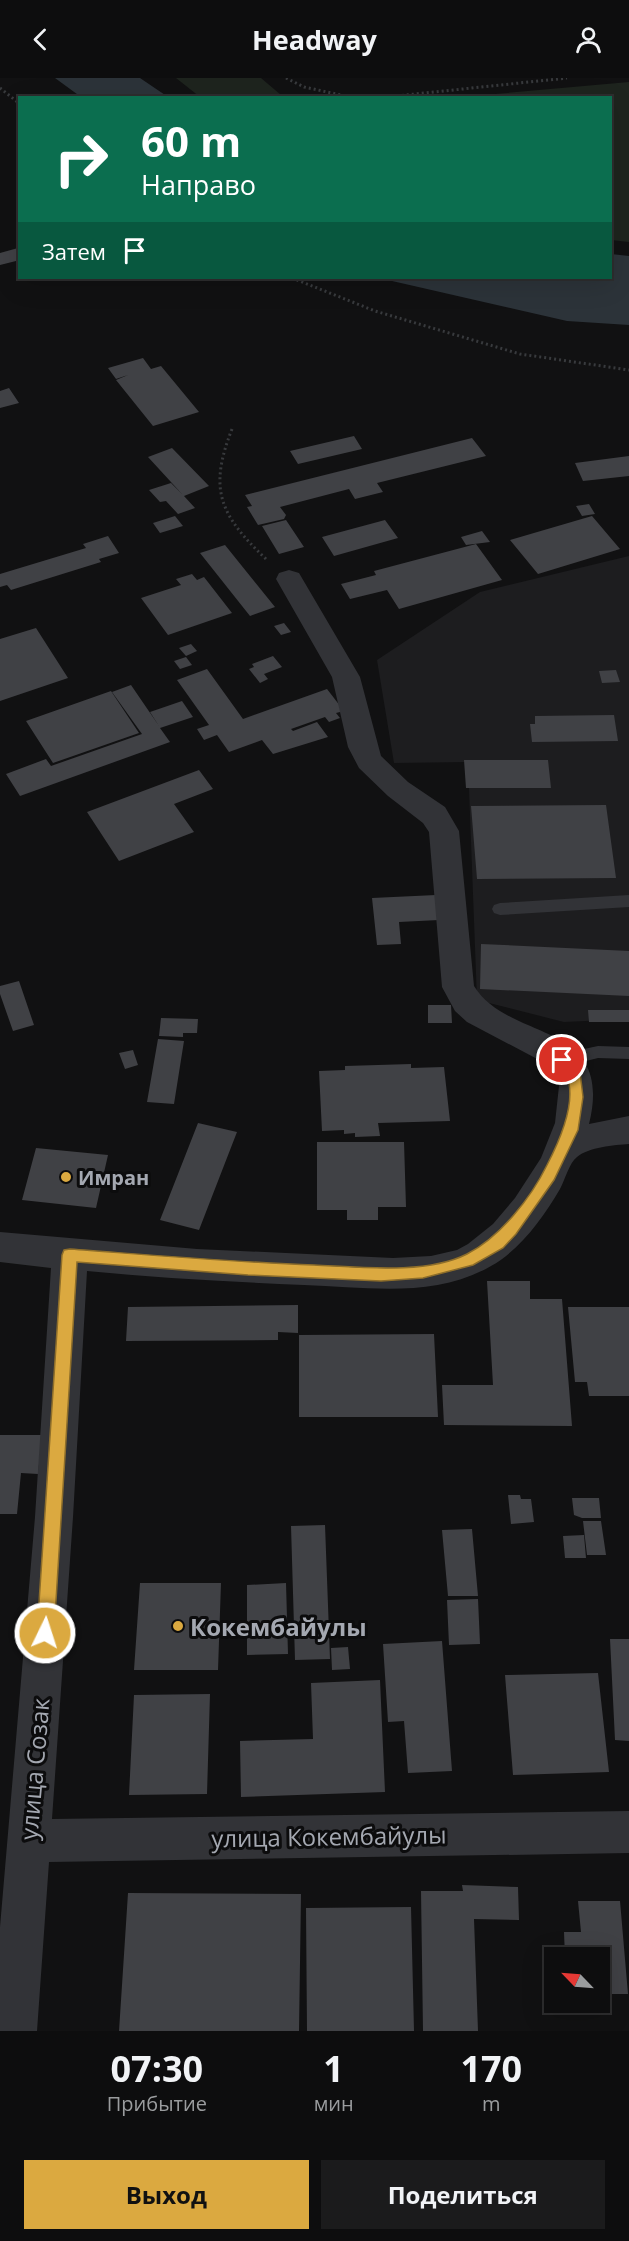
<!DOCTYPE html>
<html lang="ru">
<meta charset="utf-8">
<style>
:root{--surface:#0d0d0e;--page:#1b1b1c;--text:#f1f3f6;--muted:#9a9c9e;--line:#2d2d2e;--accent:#dba940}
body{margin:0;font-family:"Open Sans",sans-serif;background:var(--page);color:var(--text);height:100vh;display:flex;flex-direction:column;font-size:22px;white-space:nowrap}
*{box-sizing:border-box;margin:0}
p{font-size:20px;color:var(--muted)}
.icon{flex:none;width:33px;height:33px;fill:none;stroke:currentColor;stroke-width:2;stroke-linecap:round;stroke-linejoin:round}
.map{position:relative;height:1953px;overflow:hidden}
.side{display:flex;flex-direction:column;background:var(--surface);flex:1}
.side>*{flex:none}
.top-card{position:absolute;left:18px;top:18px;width:594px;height:183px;border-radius:0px;box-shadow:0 6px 24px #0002,0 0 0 2px var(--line);background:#0b6e4f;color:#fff;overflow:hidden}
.needle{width:39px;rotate:295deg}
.controls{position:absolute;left:544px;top:1869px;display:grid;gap:12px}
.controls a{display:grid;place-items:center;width:66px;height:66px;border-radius:0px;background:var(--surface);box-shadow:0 6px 24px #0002,0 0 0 2px var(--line);font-size:30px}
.pin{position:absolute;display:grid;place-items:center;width:51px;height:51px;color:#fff;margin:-26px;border:3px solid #fff;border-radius:50%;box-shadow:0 2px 6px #0007}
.me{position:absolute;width:66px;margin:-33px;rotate:4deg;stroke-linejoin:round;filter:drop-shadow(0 0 4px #0008)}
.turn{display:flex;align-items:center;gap:21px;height:126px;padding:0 24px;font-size:27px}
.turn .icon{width:78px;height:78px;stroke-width:2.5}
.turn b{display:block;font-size:42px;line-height:51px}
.then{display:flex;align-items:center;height:57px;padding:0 24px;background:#0003;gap:12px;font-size:22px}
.eta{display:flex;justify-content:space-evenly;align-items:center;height:102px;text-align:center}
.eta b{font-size:36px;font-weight:700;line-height:42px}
.primary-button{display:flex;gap:12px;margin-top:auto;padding:12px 24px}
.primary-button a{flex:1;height:69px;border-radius:0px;background:var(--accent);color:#111;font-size:24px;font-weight:700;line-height:69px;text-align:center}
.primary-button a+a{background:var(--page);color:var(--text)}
header{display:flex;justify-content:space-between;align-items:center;height:78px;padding:0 24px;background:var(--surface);font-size:27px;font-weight:700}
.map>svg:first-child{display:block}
.built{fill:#1d1d1f}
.green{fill:#1e241e}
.water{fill:#2c3339}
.building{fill:#404145}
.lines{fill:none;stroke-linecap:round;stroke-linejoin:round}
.path{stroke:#383a3d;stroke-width:3;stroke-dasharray:2 3;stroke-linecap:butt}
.service{fill:#323337;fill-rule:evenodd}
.minor{fill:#323337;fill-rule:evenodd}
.route{fill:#dba940;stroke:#8e6e2a;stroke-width:1.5}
.poi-dot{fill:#dba940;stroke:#0c0c0d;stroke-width:2}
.labels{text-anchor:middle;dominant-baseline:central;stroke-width:6;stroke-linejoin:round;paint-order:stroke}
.poi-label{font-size:20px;font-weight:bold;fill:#a4a8b1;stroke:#0c0c0d;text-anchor:start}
.near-poi-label{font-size:24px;font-weight:bold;fill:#a4a8b1;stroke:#0c0c0d;text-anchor:start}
.near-street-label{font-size:24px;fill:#a4a8b1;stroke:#0c0c0d}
</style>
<header><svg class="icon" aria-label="back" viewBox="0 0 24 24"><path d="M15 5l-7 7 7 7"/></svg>Headway<svg class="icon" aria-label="person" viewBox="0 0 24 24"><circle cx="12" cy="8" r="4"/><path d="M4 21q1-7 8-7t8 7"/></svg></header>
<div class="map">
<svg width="629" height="1953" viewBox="0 0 629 1953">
<rect width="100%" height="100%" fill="#111112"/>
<path class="built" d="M 629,478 L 629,941 L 564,944 L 477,922 L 468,684 L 394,685 L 377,582 L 480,514 Z"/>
<path class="green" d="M 176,0 L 261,0 L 281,17 L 306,19 L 200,19 Z
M 629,4 L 629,164 L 611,162 L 610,20 L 461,19 Z"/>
<path class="water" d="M 55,0 L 140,0 L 168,19 L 81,19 Z
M 611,176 L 629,178 L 629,247 L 567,243 L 379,200 L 610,200 Z"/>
<path class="building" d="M 18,170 L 20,182 L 0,187 L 0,175 Z
M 143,280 L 151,291 L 161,288 L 199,334 L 153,348 L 116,302 L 128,297 L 116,301 L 108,290 Z
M 9,310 L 19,325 L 0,330 L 0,313 Z
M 354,358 L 362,371 L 298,386 L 290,373 Z
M 472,360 L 486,378 L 377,405 L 383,414 L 355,421 L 349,411 L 280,429 L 286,437 L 284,441 L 258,447 L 247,429 L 252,428 L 245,417 Z
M 172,370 L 209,408 L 184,418 L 195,430 L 178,436 L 166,423 L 160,424 L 149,412 L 171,405 L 182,416 L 148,379 Z
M 629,378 L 629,398 L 583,403 L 575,385 Z
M 589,426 L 595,436 L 582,438 L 576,428 Z
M 175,438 L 183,448 L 160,455 L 153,445 Z
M 592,438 L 620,471 L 538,496 L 510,462 Z
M 286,442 L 304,469 L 279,476 L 262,448 Z
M 385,442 L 398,460 L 334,478 L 322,459 Z
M 482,453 L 490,464 L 466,467 L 461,459 Z
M 108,458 L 119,475 L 99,481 L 101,484 L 11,512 L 7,507 L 0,509 L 0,496 L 86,470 L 83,466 Z
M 476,466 L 502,502 L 399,531 L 387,512 L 350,521 L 341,506 L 376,497 L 374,493 Z
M 225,467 L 275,529 L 250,538 L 200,475 Z
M 192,496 L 197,502 L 204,499 L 232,535 L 168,557 L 141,520 L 181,507 L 176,501 Z
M 284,545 L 291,554 L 281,557 L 274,548 Z
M 36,550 L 68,600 L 0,623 L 0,561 Z
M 191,566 L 197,573 L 186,578 L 179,570 Z
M 273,578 L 282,589 L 264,596 L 268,601 L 260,605 L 249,591 L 254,589 L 252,586 Z
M 186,579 L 192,587 L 180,591 L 174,583 Z
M 207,591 L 243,641 L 327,611 L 344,633 L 336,635 L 340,640 L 329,644 L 325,639 L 291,651 L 293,653 L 317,644 L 328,659 L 273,676 L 262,662 L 229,674 L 217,657 L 204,662 L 197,651 L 209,647 L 177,602 Z
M 616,592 L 620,604 L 602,605 L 599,593 Z
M 131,607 L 159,648 L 150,634 L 182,623 L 193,639 L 160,650 L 170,664 L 20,718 L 6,696 L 46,681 L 51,688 L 142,656 L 112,614 Z
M 111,613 L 139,655 L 53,685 L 26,643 Z
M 614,637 L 618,663 L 532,664 L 530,646 L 535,646 L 535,638 Z
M 464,682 L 548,682 L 551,710 L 466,710 Z
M 199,692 L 213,711 L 174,726 L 194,754 L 119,783 L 87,734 Z
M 606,727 L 616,800 L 477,801 L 471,728 Z
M 436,817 L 439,842 L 399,844 L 401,866 L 377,867 L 372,820 Z
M 481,866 L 629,873 L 629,918 L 480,911 Z
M 19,903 L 34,947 L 13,953 L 0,916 L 0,908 Z
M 428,927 L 451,927 L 452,945 L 428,945 Z
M 588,932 L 629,932 L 629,944 L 589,944 Z
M 161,940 L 198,941 L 197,955 L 183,955 L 183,959 L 159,958 Z
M 158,961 L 184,963 L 174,1026 L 147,1024 Z
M 133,972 L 138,987 L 125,991 L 119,975 Z
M 411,986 L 411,990 L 444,989 L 450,1043 L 378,1045 L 380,1058 L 355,1059 L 355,1055 L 344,1056 L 344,1052 L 322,1053 L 319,993 L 345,992 L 345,988 Z
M 198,1045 L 237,1054 L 199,1152 L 160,1142 Z
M 317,1064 L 404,1064 L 406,1129 L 378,1129 L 378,1142 L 347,1142 L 347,1132 L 317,1132 Z
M 36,1070 L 108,1077 L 96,1130 L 22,1122 Z
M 487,1203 L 530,1203 L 530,1221 L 562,1221 L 572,1348 L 444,1347 L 442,1307 L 493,1307 Z
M 298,1227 L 298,1255 L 278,1254 L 278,1262 L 126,1263 L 128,1229 Z
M 568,1229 L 629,1229 L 629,1318 L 589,1318 L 587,1304 L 575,1304 Z
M 434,1256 L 438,1339 L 299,1339 L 299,1257 Z
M 0,1357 L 42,1357 L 38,1396 L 21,1395 L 17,1436 L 0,1436 Z
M 508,1417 L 520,1417 L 521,1421 L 531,1421 L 534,1444 L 511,1446 Z
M 572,1420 L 599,1420 L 601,1440 L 582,1440 L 574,1437 Z
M 583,1443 L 601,1443 L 606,1477 L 587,1477 Z
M 325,1447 L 330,1581 L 295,1582 L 291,1448 Z
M 472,1451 L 478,1518 L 448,1518 L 442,1452 Z
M 584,1457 L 586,1480 L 565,1480 L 563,1458 Z
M 140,1505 L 221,1505 L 218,1592 L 134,1592 Z
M 286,1505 L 288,1576 L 247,1577 L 247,1507 Z
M 478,1521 L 480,1566 L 449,1567 L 447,1522 Z
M 610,1561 L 629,1561 L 629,1663 L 615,1662 Z
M 442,1563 L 452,1693 L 408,1695 L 404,1643 L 388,1644 L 383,1566 Z
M 348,1569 L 350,1591 L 332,1592 L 331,1570 Z
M 598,1595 L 609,1694 L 513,1697 L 505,1597 Z
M 380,1602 L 385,1714 L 241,1719 L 240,1663 L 313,1661 L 311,1605 Z
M 210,1616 L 207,1716 L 129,1717 L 134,1617 Z
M 462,1807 L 518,1809 L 519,1842 L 474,1841 L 478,1953 L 423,1953 L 421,1813 L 463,1813 Z
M 128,1815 L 301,1816 L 299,1953 L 119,1953 Z
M 578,1823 L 620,1823 L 628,1916 L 600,1916 L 600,1880 L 565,1880 L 564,1854 L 581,1854 Z
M 411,1829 L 414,1953 L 307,1953 L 306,1830 Z"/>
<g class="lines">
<path class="path" d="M 286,0 L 304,9 L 355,20
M 0,10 L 20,26
M 377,20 L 567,0
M 292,200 L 375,233 L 520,276 L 629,292
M 232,351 C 208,412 220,437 266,481"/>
<path class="service" d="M 629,817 L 629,829 L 500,837 L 494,835 L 492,831 L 494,827 L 500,825 Z
M 598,968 L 629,969 L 629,981 L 598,980 L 562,989 L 556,987 L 554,982 L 556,977 Z"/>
<path class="minor" d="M 289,492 L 299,495 L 360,599 L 381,678 L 408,704 L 445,729 L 459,753 L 474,908 C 509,965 615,941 589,1046 L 629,1038 L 629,1066 C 614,1067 589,1069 577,1079 C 569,1085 565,1102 560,1111 C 543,1140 520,1172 491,1188 C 434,1221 367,1209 304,1207 C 232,1204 159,1200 87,1193 L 73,1439 L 52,1741 L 629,1733 L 629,1775 L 49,1784 L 37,1953 L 0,1953 L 0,1849 L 35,1439 L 51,1190 L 0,1184 L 0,1154 L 197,1171 L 393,1180 L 431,1178 L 457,1172 L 468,1166 L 493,1146 L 515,1120 L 541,1080 L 555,1045 L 559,1008 L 557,999 L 541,983 L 467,944 L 455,933 L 442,909 L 429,754 L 423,745 L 388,718 L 359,690 L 348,669 L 332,599 L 276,501 L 279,495 Z"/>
</g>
<path class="route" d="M 562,976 L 567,978 L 580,994 L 583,1019 L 578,1052 L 554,1102 L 516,1156 L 503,1170 L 473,1187 L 423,1200 L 381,1203 L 248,1197 L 77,1184 L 54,1555 L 51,1561 L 45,1563 L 39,1561 L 37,1555 L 62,1177 L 64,1172 L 70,1171 C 151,1177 232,1184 314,1187 C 358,1189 426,1197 467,1176 C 500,1159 531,1120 547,1087 C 559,1064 578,1022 566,996 C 564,991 558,987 555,982 Z"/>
<g class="poi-dot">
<circle cx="66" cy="1099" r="6"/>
<circle cx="178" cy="1548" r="6"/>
</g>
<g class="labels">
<g class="poi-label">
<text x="78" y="1099">Имран</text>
</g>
<g class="near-poi-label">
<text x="190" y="1548">Кокембайулы</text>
</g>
<g class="near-street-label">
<text transform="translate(34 1691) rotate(-85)">улица Созак</text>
<text transform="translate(329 1758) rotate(-1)">улица Кокембайулы</text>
</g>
</g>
</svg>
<div class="controls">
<a><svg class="needle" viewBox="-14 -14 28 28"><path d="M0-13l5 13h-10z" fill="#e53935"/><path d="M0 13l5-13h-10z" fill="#9a9c9e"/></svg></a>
</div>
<div class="pin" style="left:562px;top:982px;background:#d93025"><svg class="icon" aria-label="arrive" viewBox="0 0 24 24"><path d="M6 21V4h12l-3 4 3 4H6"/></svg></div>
<svg class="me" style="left:45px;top:1555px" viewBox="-20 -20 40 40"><circle r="17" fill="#dba940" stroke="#fff" stroke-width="3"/><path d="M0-11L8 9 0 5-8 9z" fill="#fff"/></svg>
<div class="top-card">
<div class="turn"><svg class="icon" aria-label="right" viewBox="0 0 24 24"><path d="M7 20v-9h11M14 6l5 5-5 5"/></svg><div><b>60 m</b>Направо</div></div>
<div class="then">Затем<svg class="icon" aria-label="arrive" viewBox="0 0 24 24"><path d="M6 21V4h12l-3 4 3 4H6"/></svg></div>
</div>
</div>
<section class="side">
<div class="eta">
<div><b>07:30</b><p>Прибытие</p></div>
<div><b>1</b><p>мин</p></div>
<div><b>170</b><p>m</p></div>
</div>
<div class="primary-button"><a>Выход</a><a>Поделиться</a></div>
</section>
